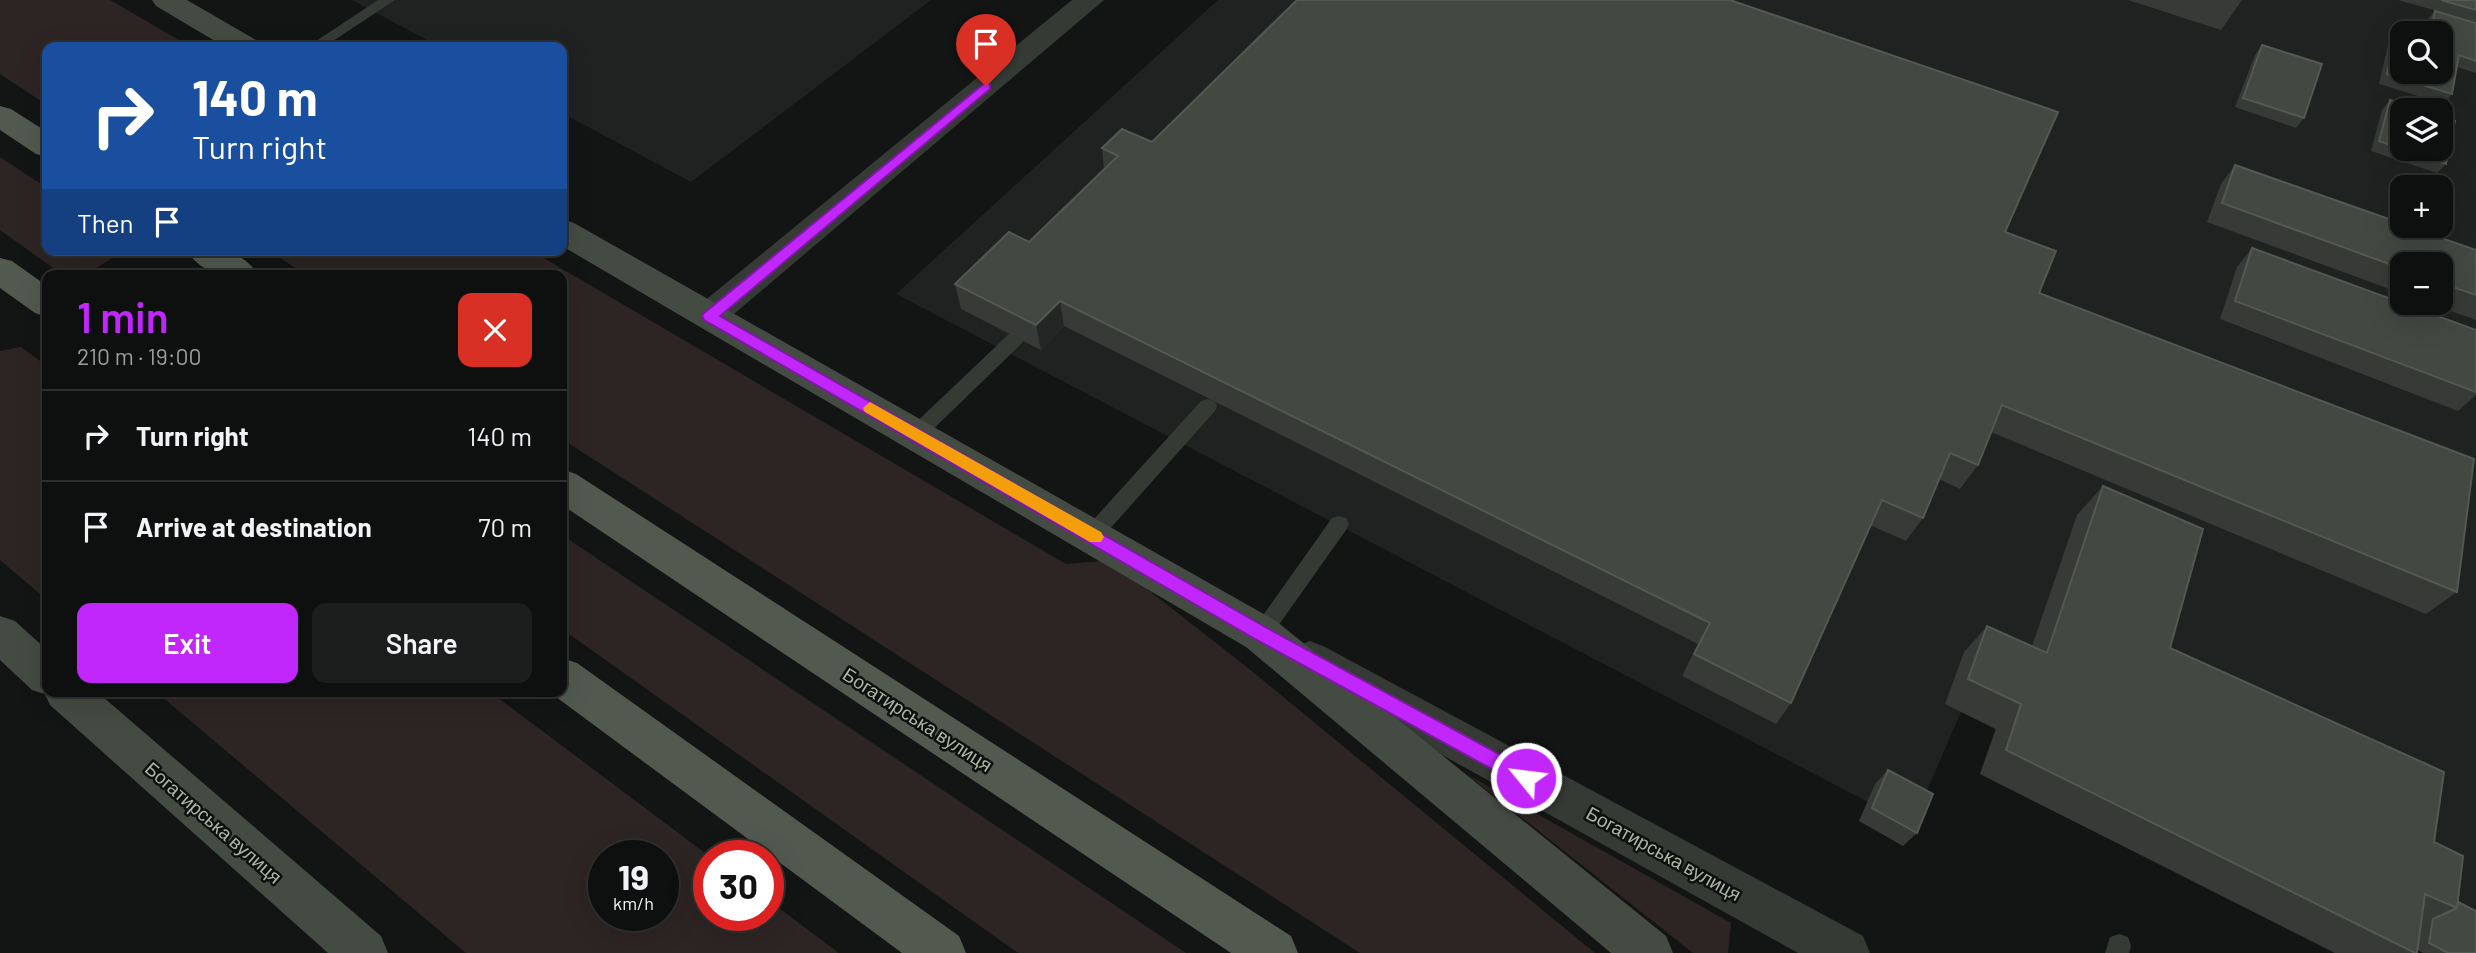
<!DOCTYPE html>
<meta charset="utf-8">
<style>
:root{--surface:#0e100f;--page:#1c1e1d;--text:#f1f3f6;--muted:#9b9d9e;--line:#2e302f;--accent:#c126fb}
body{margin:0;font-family:Barlow,sans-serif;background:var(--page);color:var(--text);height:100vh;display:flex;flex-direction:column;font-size:26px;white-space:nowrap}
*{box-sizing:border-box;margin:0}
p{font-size:23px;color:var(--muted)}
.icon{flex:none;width:38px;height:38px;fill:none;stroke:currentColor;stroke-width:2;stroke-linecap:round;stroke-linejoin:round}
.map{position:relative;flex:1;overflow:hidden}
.drawer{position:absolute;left:42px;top:270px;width:525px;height:427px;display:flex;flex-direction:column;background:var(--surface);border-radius:14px;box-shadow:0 7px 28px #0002,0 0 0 2px var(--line)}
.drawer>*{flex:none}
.guide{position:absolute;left:42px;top:42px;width:525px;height:214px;border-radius:14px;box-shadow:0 7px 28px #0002,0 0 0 2px var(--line);background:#1a4fa0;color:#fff;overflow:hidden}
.controls{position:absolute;left:2390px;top:21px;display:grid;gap:14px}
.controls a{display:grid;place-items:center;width:63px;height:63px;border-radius:14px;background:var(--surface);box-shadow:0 7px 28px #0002,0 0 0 2px var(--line);font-size:35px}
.speed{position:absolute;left:588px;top:840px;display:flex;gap:14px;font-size:35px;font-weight:700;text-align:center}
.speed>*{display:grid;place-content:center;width:91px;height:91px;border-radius:50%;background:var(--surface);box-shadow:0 7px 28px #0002,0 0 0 2px var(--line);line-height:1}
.speed small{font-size:18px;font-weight:400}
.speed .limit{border:10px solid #d22;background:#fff;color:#111}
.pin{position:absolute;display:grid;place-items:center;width:60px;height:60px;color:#fff;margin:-72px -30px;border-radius:50% 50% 50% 0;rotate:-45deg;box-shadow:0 0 7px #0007}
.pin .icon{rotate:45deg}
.me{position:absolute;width:77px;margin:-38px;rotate:299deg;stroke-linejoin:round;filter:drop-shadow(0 0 5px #0008)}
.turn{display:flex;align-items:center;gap:24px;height:147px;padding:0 35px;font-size:32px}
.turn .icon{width:91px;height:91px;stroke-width:2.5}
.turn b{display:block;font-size:49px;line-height:60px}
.then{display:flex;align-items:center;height:66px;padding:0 35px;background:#0003;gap:14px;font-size:26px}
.round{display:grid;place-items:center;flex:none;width:74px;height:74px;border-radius:14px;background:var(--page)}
.head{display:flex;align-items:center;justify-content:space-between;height:119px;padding:0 35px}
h1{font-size:42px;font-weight:600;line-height:52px;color:var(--accent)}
.cta{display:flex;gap:14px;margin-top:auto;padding:14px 35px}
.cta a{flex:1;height:80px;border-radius:14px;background:var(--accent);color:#fff;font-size:28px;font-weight:600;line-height:80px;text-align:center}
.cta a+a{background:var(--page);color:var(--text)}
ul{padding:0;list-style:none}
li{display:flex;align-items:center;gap:21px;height:91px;padding:0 35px;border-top:2px solid var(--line)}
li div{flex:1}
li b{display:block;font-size:26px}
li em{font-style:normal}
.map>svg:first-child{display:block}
.built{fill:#1f2220;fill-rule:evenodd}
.green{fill:#2d2523;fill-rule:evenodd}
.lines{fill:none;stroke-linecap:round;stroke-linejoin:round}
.service{fill:#353a34;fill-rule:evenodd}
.minor{fill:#353a34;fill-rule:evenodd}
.secondary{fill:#444b42;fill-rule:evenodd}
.primary{fill:#525a50;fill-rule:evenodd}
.wall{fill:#373a36}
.shaded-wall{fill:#232624}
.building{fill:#434842;stroke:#535951;stroke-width:2}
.route{fill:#c126fb;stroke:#7d19a3;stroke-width:2}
.slow{fill:#f59e0b}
.labels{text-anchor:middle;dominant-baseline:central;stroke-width:5;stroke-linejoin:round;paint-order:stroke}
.street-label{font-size:19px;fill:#a9b6a4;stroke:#0e100f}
</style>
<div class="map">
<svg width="2476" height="953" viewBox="0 0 2476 953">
<rect width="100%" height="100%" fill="#131514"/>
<path class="built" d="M 352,0 L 931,0 L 691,182 L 562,113 L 562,47 L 440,47 Z
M 1218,0 L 2476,0 L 2476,953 L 2423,953 L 2415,949 L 2377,953 L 2335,953 L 1980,774 L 1995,729 L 1961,712 L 1903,846 L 1868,802 L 896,294 ZM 2403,33 L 2441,33 L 2441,72 L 2403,72 ZM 2403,110 L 2441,110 L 2441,149 L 2403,149 ZM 2403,187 L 2441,187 L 2441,226 L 2403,226 ZM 2403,264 L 2441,264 L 2441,303 L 2403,303 Z"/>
<path class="green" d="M 0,0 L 110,0 L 191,47 L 47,47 L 47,105 L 0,74 Z
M 0,157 L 47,188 L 47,250 L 125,250 L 85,275 L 63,275 L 0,230 Z
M 268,250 L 530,250 L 1066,564 L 1102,561 L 1119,567 L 1248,668 L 1595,953 L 1360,953 L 562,439 L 562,275 L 306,275 Z
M 21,347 L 47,366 L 47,600 L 0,560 L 0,351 Z
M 562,535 L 1186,953 L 1018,953 L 562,629 Z
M 155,691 L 489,691 L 709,856 L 709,915 L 768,915 L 768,900 L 839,953 L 466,953 ZM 604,856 L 663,856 L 663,915 L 604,915 Z
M 1468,775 L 1731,923 L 1728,953 L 1693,953 Z"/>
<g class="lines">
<path class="service" d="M 378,0 L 395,0 L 324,47 L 307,47 Z
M 1016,331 L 1022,333 L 1025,338 L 1022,343 L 923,439 L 916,441 L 909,439 L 907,434 L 909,429 L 1010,333 Z
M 1208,399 L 1215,401 L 1217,406 L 1215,411 L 1099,541 L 1092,543 L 1085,541 L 1082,535 L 1085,529 L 1201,401 Z
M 1339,516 L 1346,518 L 1349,524 L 1346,530 L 1268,640 L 1261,643 L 1254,640 L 1251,634 L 1254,628 L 1332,518 Z
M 2119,934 L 2128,937 L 2131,946 L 2129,953 L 2105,953 L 2110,937 Z"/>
<path class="minor" d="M 1072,0 L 1104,0 L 721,325 L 709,329 L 697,325 L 691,316 L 697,307 Z
M 1310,641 L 1325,647 L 1863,936 L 1870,953 L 1798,953 L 1295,673 L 1289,660 L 1295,647 Z"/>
<path class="secondary" d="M 152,0 L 187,0 L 256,40 L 261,47 L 225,47 L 156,6 Z
M 562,219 L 574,223 L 1276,621 L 1666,936 L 1673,953 L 1611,953 L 1246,647 L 562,246 Z
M 0,616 L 15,621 L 47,650 L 47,691 L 96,691 L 381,936 L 388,953 L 328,953 L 50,705 L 45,694 L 32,690 L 0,660 Z"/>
<path class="primary" d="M 0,106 L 11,109 L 47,132 L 47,157 L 36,154 L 0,130 Z
M 187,250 C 215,250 242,248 258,275 C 230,275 203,278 187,250 Z
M 0,258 L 12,261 L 47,286 L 47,317 L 35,313 L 0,288 Z
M 562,469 L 576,474 L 1291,936 L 1298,953 L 1231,953 L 562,505 Z
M 562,658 L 577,663 L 959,936 L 966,953 L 902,953 L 548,691 L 562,691 Z"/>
</g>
<path class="wall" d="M 2128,0 L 2242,0 L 2221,30 Z
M 2398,0 L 2476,0 L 2476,22 Z
M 2435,11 L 2476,23 L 2476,73 L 2457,67 L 2452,94 L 2444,104 L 2379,84 L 2388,45 L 2396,35 L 2403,72 L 2441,33 L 2424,33 L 2426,21 Z
M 2262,45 L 2304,118 L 2296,128 L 2235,107 L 2255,55 Z
M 2390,100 L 2446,164 L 2437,173 L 2371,151 L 2382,110 Z
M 1152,142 L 2005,232 L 2039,293 L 2457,592 L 2426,614 L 1991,432 L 1978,465 L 1960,489 L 1939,479 L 1923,518 L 1906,541 L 1870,525 L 1791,703 L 1776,724 L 1682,676 L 1698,644 L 1064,326 L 1041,350 L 961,309 L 955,284 L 1029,242 L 1104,170 L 1102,148 Z
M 2235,165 L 2476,250 L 2476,320 L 2428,303 L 2441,303 L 2441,264 L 2403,264 L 2403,294 L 2207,222 L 2221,184 Z
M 2252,248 L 2476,330 L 2476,395 L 2458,411 L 2220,319 L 2237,267 Z
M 2103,486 L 2170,648 L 2434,842 L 2458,902 L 2476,953 L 2423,953 L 2418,950 L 2417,953 L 2335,953 L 1980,774 L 1996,729 L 1945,704 L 1964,652 L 1987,626 L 2032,646 L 2077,515 Z
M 1888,770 L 1917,833 L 1903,846 L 1859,821 L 1875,784 Z"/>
<path class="shaded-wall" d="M 1060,301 L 1064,326 L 1041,350 L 1036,325 Z"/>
<path class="building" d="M 1297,0 L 1730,0 L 2058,112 L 2005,232 L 2056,251 L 2039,293 L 2474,459 L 2457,592 L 2002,405 L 1978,465 L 1950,453 L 1923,518 L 1882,500 L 1791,703 L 1694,654 L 1710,623 L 1060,301 L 1036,325 L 955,284 L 1009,232 L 1029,242 L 1118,156 L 1102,148 L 1122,129 L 1152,142 Z
M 2441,0 L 2476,0 L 2476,10 Z
M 2435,11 L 2476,23 L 2476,61 L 2459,55 L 2452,94 L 2387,74 L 2396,35 L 2403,37 L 2403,72 L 2441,72 L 2441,33 L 2430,33 Z
M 2262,45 L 2322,64 L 2304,118 L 2243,98 Z
M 2390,100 L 2422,110 L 2403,110 L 2403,149 L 2441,149 L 2441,116 L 2455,121 L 2446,164 L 2379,141 Z
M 2235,165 L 2403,224 L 2403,226 L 2407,226 L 2476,250 L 2476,295 L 2441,283 L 2441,264 L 2403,264 L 2403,269 L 2222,203 Z
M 2252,248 L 2476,330 L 2476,392 L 2235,301 Z
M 2103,486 L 2203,529 L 2170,648 L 2444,772 L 2434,842 L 2463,856 L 2457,908 L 2425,894 L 2417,953 L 2415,953 L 2006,750 L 2021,704 L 1968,679 L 1987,626 L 2047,653 Z
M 1888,770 L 1933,794 L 1917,833 L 1872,808 Z
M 2458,902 L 2476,911 L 2476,953 L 2448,953 L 2429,943 L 2433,919 L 2457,908 Z"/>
<path class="route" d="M 986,82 L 990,84 L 990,89 L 720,316 L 1267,628 L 1532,772 L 1535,778 L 1532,784 L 1526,787 L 1519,784 L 1255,639 L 704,320 L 702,316 L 704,313 Z"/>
<path class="slow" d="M 870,402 L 1101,532 L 1104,537 L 1101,542 L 1090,542 L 865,412 L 863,408 Z"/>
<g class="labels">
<g class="street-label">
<text transform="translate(918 719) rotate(33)">Богатирська вулиця</text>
<text transform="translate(214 822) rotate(41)">Богатирська вулиця</text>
<text transform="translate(1664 853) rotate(29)">Богатирська вулиця</text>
</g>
</g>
</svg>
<div class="controls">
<a><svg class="icon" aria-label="search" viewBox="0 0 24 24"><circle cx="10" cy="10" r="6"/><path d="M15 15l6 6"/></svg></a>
<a><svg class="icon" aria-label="layers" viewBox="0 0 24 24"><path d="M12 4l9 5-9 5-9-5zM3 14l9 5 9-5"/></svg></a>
<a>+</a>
<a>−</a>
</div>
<div class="speed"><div>19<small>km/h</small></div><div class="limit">30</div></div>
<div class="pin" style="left:986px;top:86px;background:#d93025"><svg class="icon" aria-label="arrive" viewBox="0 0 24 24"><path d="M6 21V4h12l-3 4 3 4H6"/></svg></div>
<svg class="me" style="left:1526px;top:778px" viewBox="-20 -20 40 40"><circle r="17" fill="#c126fb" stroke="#fff" stroke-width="3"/><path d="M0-11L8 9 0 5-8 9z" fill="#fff"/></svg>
<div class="guide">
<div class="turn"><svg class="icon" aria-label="right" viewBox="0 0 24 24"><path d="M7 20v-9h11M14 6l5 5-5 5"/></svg><div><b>140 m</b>Turn right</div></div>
<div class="then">Then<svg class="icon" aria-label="arrive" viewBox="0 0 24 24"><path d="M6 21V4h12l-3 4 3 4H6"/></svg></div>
</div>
<section class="drawer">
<div class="head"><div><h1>1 min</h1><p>210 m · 19:00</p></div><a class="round" style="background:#d93025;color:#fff"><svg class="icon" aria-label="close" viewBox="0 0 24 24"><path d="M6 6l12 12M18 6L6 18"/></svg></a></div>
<ul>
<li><svg class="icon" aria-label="right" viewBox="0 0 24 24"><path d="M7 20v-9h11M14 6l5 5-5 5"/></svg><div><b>Turn right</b></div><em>140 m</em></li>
<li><svg class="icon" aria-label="arrive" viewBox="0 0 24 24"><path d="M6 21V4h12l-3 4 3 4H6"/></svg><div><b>Arrive at destination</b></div><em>70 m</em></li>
</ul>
<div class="cta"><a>Exit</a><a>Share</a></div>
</section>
</div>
